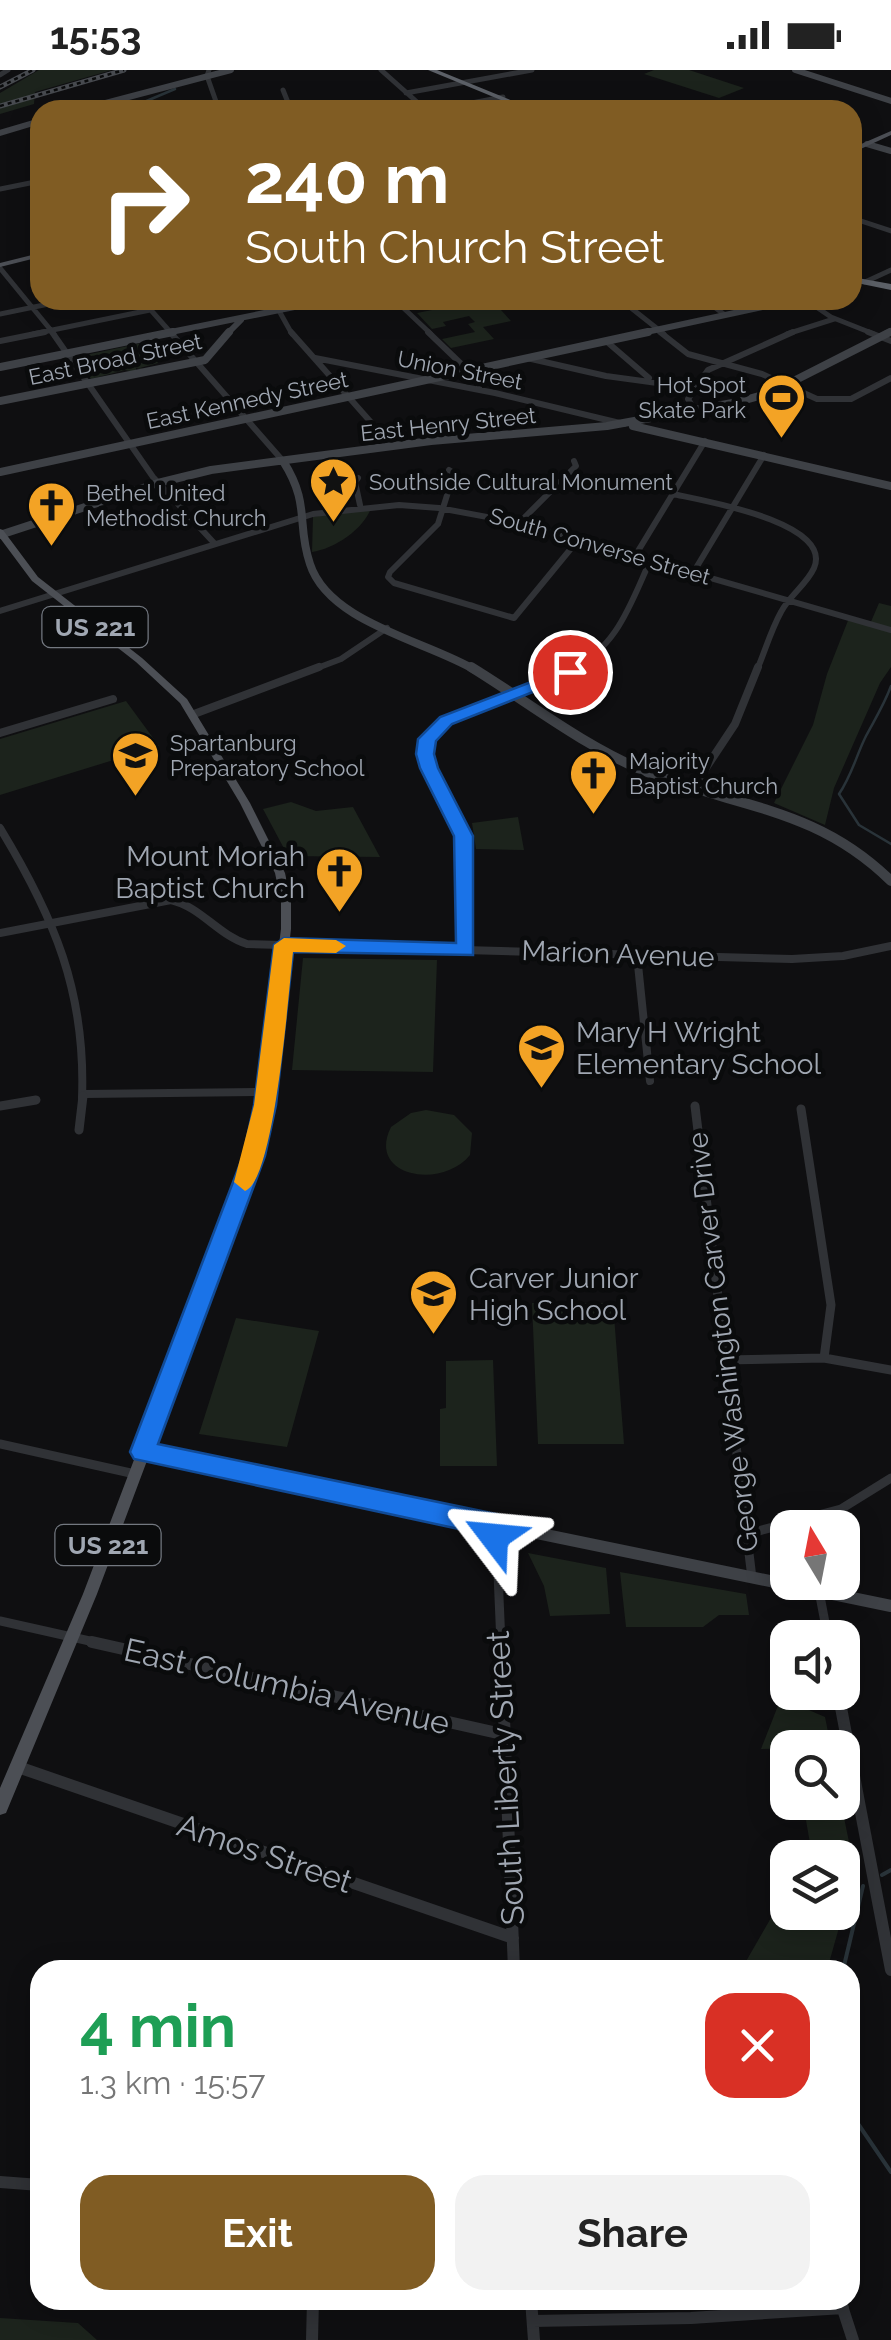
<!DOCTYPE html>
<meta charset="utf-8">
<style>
:root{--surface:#fff;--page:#f2f2f2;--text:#222;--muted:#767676;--accent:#805c23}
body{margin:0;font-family:Raleway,sans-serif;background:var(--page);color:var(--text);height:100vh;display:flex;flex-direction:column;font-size:38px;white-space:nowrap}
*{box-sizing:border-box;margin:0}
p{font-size:32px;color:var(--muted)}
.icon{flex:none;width:55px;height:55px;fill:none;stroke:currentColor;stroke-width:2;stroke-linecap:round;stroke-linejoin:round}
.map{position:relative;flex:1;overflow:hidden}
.drawer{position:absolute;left:30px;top:1890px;width:830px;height:350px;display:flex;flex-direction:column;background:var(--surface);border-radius:30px;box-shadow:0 5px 25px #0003}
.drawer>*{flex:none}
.guide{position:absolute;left:30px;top:30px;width:832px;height:210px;border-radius:30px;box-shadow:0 5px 25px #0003;background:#805c23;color:#fff;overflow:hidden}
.needle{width:65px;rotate:350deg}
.fabs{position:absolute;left:770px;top:1440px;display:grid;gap:20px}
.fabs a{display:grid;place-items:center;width:90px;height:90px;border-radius:20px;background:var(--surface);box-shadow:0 5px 25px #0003;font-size:50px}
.pin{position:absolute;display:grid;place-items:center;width:85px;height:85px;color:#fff;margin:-42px;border:5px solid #fff;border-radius:50%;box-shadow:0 2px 10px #0007}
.me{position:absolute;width:110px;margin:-55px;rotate:299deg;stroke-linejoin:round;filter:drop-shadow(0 0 8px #0008)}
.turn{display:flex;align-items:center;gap:35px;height:210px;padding:0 50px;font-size:45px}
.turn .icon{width:130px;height:130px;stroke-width:2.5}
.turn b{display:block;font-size:70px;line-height:85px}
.round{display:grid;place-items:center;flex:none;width:105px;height:105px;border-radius:30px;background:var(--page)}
.summary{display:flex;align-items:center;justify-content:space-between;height:170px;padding:0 50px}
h1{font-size:60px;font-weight:700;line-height:75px;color:#1e9e55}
.action{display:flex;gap:20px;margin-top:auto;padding:20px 50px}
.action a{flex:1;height:115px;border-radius:30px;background:var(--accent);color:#fff;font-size:40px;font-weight:700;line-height:115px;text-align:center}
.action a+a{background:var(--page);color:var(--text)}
.status{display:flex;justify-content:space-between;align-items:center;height:70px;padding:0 50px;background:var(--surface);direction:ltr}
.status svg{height:28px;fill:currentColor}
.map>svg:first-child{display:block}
.green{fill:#1c231c}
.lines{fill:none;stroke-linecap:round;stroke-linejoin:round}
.stream-far1{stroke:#293339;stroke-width:2.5}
.stream{stroke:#293339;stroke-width:4}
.street-far4{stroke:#303236;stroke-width:5}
.street-far3{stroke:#303236;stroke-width:6}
.street-far2{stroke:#303236;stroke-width:8}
.street-far1{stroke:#303236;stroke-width:9}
.street{stroke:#303236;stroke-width:12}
.secondary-far3{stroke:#3e4146;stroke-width:6}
.secondary-far2{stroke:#3e4146;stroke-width:8}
.secondary-far1{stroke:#3e4146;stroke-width:10}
.secondary{stroke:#3e4146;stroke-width:12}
.primary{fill:#4c4f55;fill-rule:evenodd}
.highway{fill:#5c6067;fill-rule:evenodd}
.rail-casing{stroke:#474a4f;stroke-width:5}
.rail{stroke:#0a0b0c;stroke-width:2.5;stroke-dasharray:4;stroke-linecap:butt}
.route{fill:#1a73e8;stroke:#114b97;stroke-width:2.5}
.slow{fill:#f59e0b}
.labels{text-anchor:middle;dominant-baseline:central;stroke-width:9;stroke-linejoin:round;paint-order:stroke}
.far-street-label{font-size:22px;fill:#a0a7b2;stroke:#0a0b0c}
.far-poi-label{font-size:22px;fill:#a0a7b2;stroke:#0a0b0c;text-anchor:start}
.shield{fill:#0a0b0c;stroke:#737880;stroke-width:2.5}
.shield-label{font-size:25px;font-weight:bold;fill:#a0a7b2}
.poi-label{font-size:28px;fill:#a0a7b2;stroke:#0a0b0c;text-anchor:start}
.street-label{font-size:28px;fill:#a0a7b2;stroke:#0a0b0c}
.near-street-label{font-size:32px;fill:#a0a7b2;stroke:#0a0b0c}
</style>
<div class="status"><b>15:53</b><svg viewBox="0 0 49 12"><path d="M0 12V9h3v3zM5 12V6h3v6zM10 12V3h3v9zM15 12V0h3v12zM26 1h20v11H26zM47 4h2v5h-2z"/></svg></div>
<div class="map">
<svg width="891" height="2270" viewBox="0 0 891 2270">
<rect width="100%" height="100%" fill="#0f0f11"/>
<path class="green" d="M 39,0 L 112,0 L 35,22 L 34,34 L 0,44 L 0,23 Z
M 654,0 L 689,0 L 744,18 L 719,28 L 644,4 Z
M 441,230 L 524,230 L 528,234 L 501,240 L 511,251 L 483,257 L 494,269 L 451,278 L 442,269 L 475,262 L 468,254 L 475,252 L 469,246 L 443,252 L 446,256 L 432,259 L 417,243 L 447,237 Z
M 142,273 L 158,293 L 140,298 L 146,300 L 136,298 L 136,302 L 125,300 L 91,309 L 76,287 Z
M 371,438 C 364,459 334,479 312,482 L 313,447 Z
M 879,533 L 891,536 L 891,597 L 880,613 L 834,718 L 825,755 L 774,733 L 813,655 L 827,604 L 849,548 L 870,554 Z
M 126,631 L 159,676 L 0,725 L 0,669 Z
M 291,732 L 316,741 L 353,737 L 380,787 L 288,786 L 263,739 Z
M 518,747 L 524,780 L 476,779 L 472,753 Z
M 303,888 L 437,890 L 433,1002 L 292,1000 Z
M 426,1040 L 454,1045 L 472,1063 L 470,1085 C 442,1120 366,1107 391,1057 L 411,1043 Z
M 532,1233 L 613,1233 L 624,1374 L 538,1374 Z
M 236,1248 L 319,1261 L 287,1377 L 199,1364 Z
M 493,1290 L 497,1396 L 440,1396 L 440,1339 L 446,1338 L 446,1291 Z
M 528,1483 L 606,1498 L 610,1544 L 550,1546 L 544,1516 Z
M 620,1502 L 746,1524 L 749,1545 L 719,1545 L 703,1557 L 626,1557 Z
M 781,1628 L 825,1647 L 831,1677 L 761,1679 Z
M 803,1733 L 841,1733 L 855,1801 L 827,1900 L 741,1900 L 787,1820 L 788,1842 L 842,1842 L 842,1788 L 806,1787 L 811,1779 Z
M 0,2248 L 78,2253 L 97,2270 L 0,2270 Z"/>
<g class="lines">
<path class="stream-far1" d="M 125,40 L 175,19
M 891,616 C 884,635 875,649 866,666 C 856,686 852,705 839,724 L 859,755 L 891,774"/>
<path class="stream" d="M 882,1805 L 891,1800
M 843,1900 L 863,1816
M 850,2042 L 891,2102"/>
<path class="street-far4" d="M 209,0 L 207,6 L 219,40
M 381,0 L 426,40
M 0,5 L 8,0
M 283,20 L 291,40
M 406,23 L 532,0
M 435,40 L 503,27
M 0,119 L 40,111
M 852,148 L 891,161
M 0,198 L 54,264
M 865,212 L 891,200
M 142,230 L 172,264
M 273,230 L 292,264
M 395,230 L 431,264
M 621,230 L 664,264
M 705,230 L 725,245
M 806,230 L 831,247 L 874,264
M 0,244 L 68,230
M 33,264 L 150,240
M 787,264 L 834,249"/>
<path class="street-far3" d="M 52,262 L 153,407 L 215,474
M 170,262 L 283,391
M 291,262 L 392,376
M 428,262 L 479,311 L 479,320
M 660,262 L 688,284 L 762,304 L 817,329 L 851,329 L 891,308
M 868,262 L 891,271
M 0,271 L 45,262
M 606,271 L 649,308
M 315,288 L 495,323 L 624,354
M 527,288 L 606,306 L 694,318
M 695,341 L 688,329 L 708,300 L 793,262
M 449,400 L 454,403 L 438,454 L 390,502 L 388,507 L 394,513 L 514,548 L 578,470
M 358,408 L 355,412 L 360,435
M 673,424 C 700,430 834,452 814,498 C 807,514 789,526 781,542 C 771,560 765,581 757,600
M 519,453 L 576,396 L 574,391
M 635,486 L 705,371
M 693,503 L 764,385
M 0,541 L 313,444 L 399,435 L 439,438 L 519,453 L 891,560
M 312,600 L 341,589 L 387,558
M 570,600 C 617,578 630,535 650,491"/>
<path class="street-far2" d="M 194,644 L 319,597
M 0,663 L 113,629
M 694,716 L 735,654 L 758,597
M 0,758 C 54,847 86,922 82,1028
M 0,863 L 171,830 C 201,837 218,865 247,874 L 792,889 L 843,886 L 891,876
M 466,880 L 465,770 L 427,696 L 425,674 L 433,662 L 451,650 L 576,597
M 637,885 L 650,1011
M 85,1024 L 266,1022"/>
<path class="street-far1" d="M 0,1036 L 36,1030
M 695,1036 L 752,1508
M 801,1039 L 831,1235 L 824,1288
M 79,1060 L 83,1026
M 727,1290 L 824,1288 L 891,1300
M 0,1374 L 135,1404
M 496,1456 L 501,1574
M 747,1464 L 841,1439 L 891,1408
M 819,1521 L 828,1568
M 0,1551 L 103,1574"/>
<path class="street" d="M 92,1572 L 502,1664
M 501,1572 L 514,1900
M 838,1622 L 891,1900
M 18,1697 L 513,1868
M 0,2112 L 40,2115
M 531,2230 L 534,2270
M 840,2230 L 853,2270
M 533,2251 L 691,2248 L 843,2238
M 312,2270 L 313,2230"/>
<path class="secondary-far3" d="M 795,0 L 891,31
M 79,40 L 231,0
M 0,63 L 40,51
M 867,74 L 891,81
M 161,264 L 329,230
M 227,264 L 241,250
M 637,264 L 795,230
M 885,264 L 891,261"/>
<path class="secondary-far2" d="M 0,297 L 173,262
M 0,331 L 205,290 L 229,262
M 633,356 L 891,416
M 283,391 C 311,435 296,453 310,494 C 329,553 427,571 475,600
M 0,402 L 648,262
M 0,465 L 158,413 L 211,400 L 431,371 L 607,356 L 738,332 L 770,323 L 890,262"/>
<path class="secondary-far1" d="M 471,597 C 528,632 581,674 642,700 C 735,738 815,736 891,811"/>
<path class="secondary" d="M 143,1382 L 891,1536"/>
<path class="primary" d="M 891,61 L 891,65 L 852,83 L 852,78 Z
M 40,183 L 40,187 L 0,197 L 0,193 Z
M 0,459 L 3,460 L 38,507 L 142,588 L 187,629 L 250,733 L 285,803 L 291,832 L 291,859 L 271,1035 L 255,1103 L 97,1524 L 6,1743 L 0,1745 L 0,1718 L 83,1524 L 243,1103 L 259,1035 L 281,859 L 281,832 L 275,803 L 240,733 L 180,633 L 136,592 L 32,511 L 0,468 Z"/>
<path class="highway" d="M 428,0 L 437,0 L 535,40 L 525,40 Z
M 852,207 L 891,214 L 891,220 L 852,212 Z"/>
<defs>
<path id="rail" d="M 0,17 L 33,0
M 0,36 L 124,0"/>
</defs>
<use href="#rail" class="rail-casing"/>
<use href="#rail" class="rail"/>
</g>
<path class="route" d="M 570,597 L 578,602 L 576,605 L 452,654 L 436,671 L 434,684 L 438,698 L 473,766 L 473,885 L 293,882 L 276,1035 L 265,1086 L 158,1374 L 496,1444 L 505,1447 L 509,1456 L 504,1476 L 494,1479 L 485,1476 L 482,1464 L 134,1389 L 130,1382 L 243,1086 L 254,1035 L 274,875 L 284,868 L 456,873 L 454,766 L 420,698 L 416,684 L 418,669 L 440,647 Z"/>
<path class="slow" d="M 284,868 L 336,870 L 346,876 L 336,883 L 293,882 C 289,918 275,1111 245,1121 L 234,1112 L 254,1035 L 274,875 Z"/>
<defs>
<symbol id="stadium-pin" viewBox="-11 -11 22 30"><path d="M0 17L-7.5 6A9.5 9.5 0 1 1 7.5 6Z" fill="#f3a325" stroke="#0a0b0c"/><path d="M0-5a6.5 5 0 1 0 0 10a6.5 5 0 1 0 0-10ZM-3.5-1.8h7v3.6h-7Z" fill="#111"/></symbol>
<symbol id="sight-pin" viewBox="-11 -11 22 30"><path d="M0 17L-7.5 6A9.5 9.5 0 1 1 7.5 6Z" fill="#f3a325" stroke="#0a0b0c"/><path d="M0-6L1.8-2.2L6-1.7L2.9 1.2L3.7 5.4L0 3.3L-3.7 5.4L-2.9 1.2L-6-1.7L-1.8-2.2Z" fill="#111"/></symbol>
<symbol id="church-pin" viewBox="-11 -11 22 30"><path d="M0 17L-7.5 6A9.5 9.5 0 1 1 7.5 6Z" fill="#f3a325" stroke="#0a0b0c"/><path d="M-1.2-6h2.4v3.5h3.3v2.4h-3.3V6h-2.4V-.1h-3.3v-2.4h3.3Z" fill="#111"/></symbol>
<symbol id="school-pin" viewBox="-11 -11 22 30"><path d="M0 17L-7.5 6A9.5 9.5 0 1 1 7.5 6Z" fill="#f3a325" stroke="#0a0b0c"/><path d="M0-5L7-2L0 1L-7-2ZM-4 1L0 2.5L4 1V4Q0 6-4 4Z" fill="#111"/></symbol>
</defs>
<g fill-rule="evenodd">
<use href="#stadium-pin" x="754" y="300" width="55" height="75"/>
<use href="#sight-pin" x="306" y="384" width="55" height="75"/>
<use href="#church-pin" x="24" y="408" width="55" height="75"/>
<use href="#school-pin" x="108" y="658" width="55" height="75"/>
<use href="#church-pin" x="566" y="676" width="55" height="75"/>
<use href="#church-pin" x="312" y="774" width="55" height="75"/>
<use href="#school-pin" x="514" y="950" width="55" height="75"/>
<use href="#school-pin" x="406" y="1196" width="55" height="75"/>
</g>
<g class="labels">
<g class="far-street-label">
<text transform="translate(115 289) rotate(-12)">East Broad Street</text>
<text transform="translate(460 300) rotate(11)">Union Street</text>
<text transform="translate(247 330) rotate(-12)">East Kennedy Street</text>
<text transform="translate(448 354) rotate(-6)">East Henry Street</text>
<text transform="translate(600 476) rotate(16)">South Converse Street</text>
</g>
<g class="far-poi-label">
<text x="746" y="315" text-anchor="end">Hot Spot<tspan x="746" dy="25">Skate Park</tspan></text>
<text x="369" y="412">Southside Cultural Monument</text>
<text x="86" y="423">Bethel United<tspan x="86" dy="25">Methodist Church</tspan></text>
<text x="170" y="673">Spartanburg<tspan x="170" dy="25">Preparatory School</tspan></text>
<text x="629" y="691">Majority<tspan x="629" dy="25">Baptist Church</tspan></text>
</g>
<g class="shield">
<rect x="42.5" y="537" width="105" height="40" rx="8"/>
<rect x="55.5" y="1455" width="105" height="40" rx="8"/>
</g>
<g class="shield-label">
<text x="95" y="557">US 221</text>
<text x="108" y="1475">US 221</text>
</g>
<g class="poi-label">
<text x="305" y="786" text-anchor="end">Mount Moriah<tspan x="305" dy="32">Baptist Church</tspan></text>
<text x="576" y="962">Mary H Wright<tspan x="576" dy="32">Elementary School</tspan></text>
<text x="469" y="1208">Carver Junior<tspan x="469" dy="32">High School</tspan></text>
</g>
<g class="street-label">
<text transform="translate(618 884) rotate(2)">Marion Avenue</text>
<text transform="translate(723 1272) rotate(-97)">George Washington Carver Drive</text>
</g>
<g class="near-street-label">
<text transform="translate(287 1616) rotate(13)">East Columbia Avenue</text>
<text transform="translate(505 1708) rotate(-93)">South Liberty Street</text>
<text transform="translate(265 1783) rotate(19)">Amos Street</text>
</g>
</g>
</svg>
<div class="fabs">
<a><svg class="needle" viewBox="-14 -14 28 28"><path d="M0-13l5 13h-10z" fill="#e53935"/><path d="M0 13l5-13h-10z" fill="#767676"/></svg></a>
<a><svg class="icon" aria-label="sound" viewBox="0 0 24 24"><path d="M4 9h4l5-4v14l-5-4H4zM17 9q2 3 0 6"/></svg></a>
<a><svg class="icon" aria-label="search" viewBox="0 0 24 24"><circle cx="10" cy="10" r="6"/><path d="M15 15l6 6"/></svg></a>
<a><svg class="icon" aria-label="layers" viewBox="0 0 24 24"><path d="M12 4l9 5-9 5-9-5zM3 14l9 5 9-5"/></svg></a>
</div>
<div class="pin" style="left:570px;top:602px;background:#d93025"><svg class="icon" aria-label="arrive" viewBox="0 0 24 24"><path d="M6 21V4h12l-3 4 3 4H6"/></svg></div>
<svg class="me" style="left:494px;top:1467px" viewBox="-20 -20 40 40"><path d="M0-17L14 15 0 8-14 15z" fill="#1a73e8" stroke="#fff" stroke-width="4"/></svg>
<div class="guide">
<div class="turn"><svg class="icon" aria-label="right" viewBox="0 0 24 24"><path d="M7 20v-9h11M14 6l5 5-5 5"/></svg><div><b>240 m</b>South Church Street</div></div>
</div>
<section class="drawer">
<div class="summary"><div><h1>4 min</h1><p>1.3 km · 15:57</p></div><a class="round" style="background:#d93025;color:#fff"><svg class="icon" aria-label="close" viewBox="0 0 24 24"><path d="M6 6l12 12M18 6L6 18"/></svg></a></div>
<div class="action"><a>Exit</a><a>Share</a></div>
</section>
</div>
